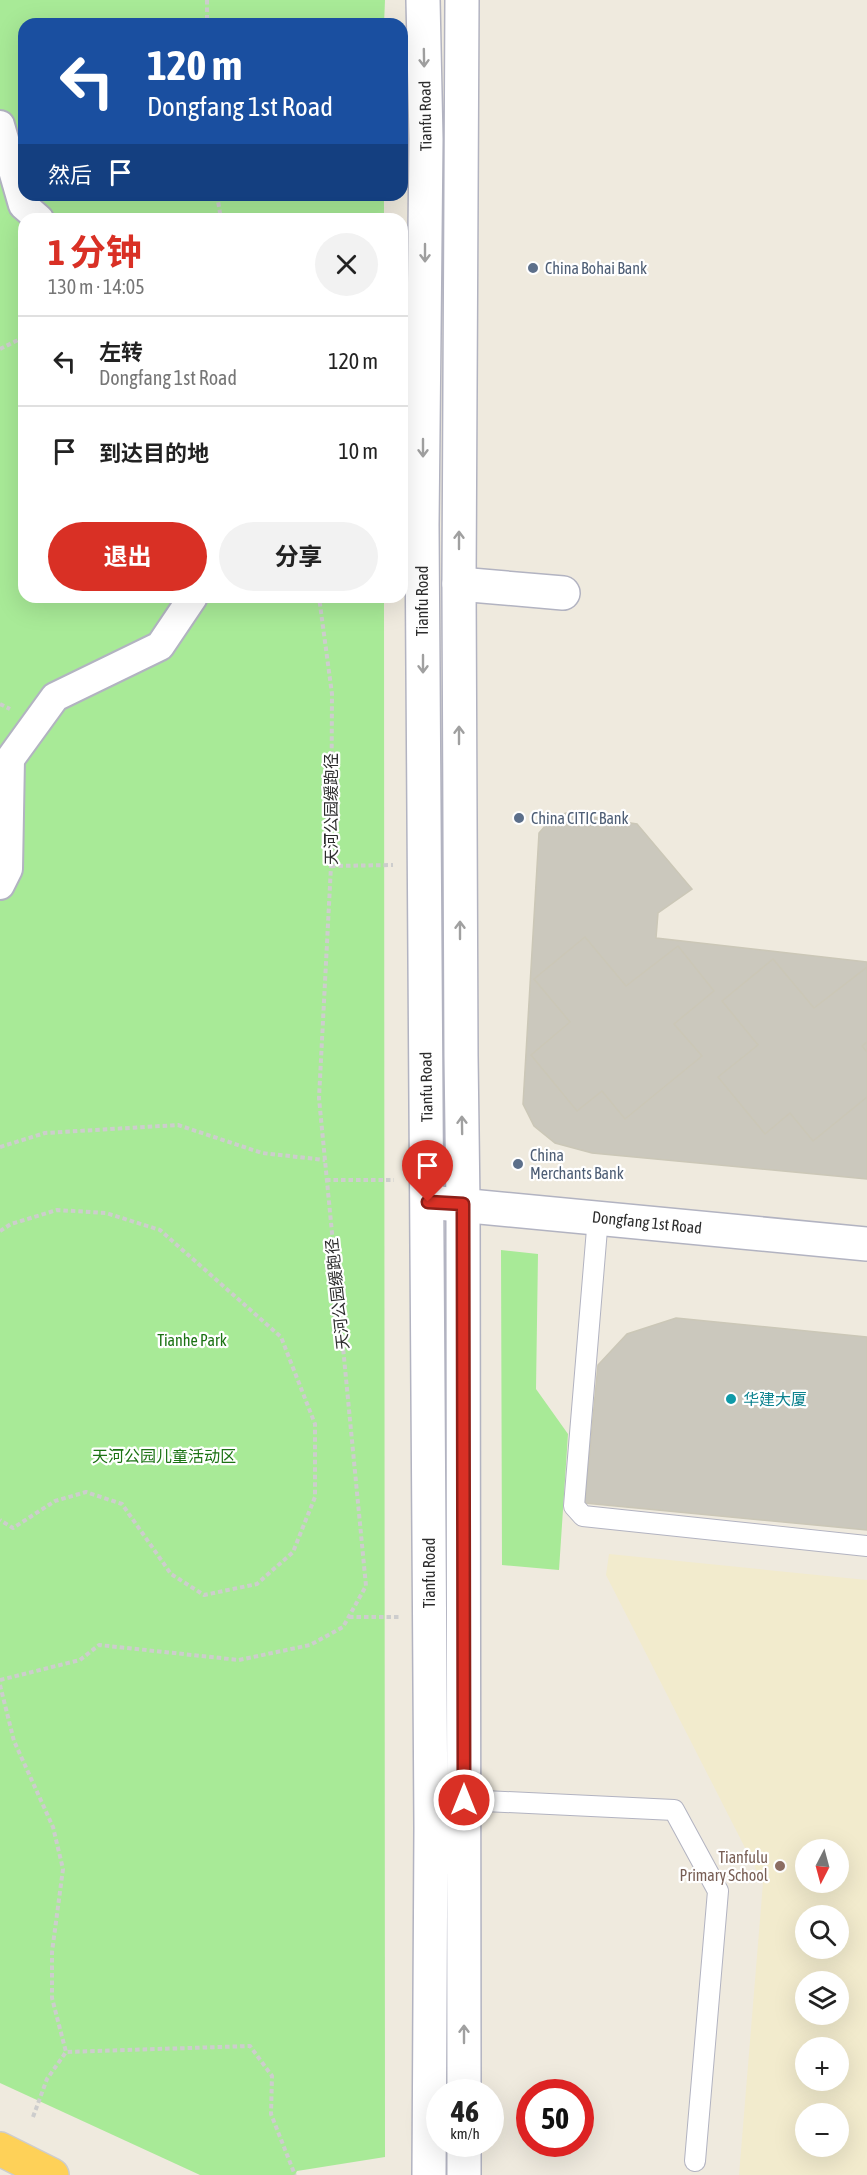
<!DOCTYPE html>
<html lang="zh">
<meta charset="utf-8">
<style>
:root{--surface:#fff;--page:#f2f2f2;--text:#222;--muted:#767676;--line:#e0e0e0;--accent:#d93025}
body{margin:0;font-family:"Asap Condensed","Noto Sans SC",sans-serif;background:var(--page);color:var(--text);height:100vh;display:flex;flex-direction:column;font-size:22px;white-space:nowrap}
*{box-sizing:border-box;margin:0}
p{font-size:20px;color:var(--muted)}
.icon{flex:none;width:33px;height:33px;fill:none;stroke:currentColor;stroke-width:2;stroke-linecap:round;stroke-linejoin:round}
.map{position:relative;flex:1;overflow:hidden}
.details{position:absolute;left:18px;top:213px;width:390px;height:390px;display:flex;flex-direction:column;background:var(--surface);border-radius:18px;box-shadow:0 6px 24px #0002}
.details>*{flex:none}
.hud{position:absolute;left:18px;top:18px;width:390px;height:183px;border-radius:18px;box-shadow:0 6px 24px #0002;background:#1a4fa0;color:#fff;overflow:hidden}
.needle{width:39px;rotate:186deg}
.fabs{position:absolute;left:795px;top:1839px;display:grid;gap:12px}
.fabs a{display:grid;place-items:center;width:54px;height:54px;border-radius:50%;background:var(--surface);box-shadow:0 6px 24px #0002;font-size:30px}
.speed{position:absolute;left:426px;top:2079px;display:flex;gap:12px;font-size:30px;font-weight:700;text-align:center}
.speed>*{display:grid;place-content:center;width:78px;height:78px;border-radius:50%;background:var(--surface);box-shadow:0 6px 24px #0002;line-height:1}
.speed small{font-size:15px;font-weight:400}
.speed .limit{border:9px solid #d22;background:#fff;color:#111}
.pin{position:absolute;display:grid;place-items:center;width:51px;height:51px;color:#fff;margin:-62px -26px;border-radius:50% 50% 50% 0;rotate:-45deg;box-shadow:0 0 6px #0007}
.pin .icon{rotate:45deg}
.me{position:absolute;width:66px;margin:-33px;rotate:0deg;stroke-linejoin:round;filter:drop-shadow(0 0 4px #0008)}
.turn{display:flex;align-items:center;gap:21px;height:126px;padding:0 30px;font-size:27px}
.turn .icon{width:78px;height:78px;stroke-width:2.5}
.turn b{display:block;font-size:42px;line-height:51px}
.then{display:flex;align-items:center;height:57px;padding:0 30px;background:#0003;gap:12px;font-size:22px}
.round{display:grid;place-items:center;flex:none;width:63px;height:63px;border-radius:32px;background:var(--page)}
.head{display:flex;align-items:center;justify-content:space-between;height:102px;padding:0 30px}
h1{font-size:36px;font-weight:700;line-height:45px;color:var(--accent)}
.action{display:flex;gap:12px;margin-top:auto;padding:12px 30px}
.action a{flex:1;height:69px;border-radius:36px;background:var(--accent);color:#fff;font-size:24px;font-weight:700;line-height:69px;text-align:center}
.action a+a{background:var(--page);color:var(--text)}
ul{padding:0;list-style:none}
li{display:flex;align-items:center;gap:18px;height:90px;padding:0 30px;border-top:2px solid var(--line)}
li div{flex:1}
li b{display:block;font-size:22px}
li em{font-style:normal}
.map>svg:first-child{display:block}
.education{fill:#f2ebcd;fill-rule:evenodd}
.green{fill:#a8ea97}
.building{fill:#cbc8bd;stroke:#cbc7b7;stroke-width:1.5}
.lines{fill:none;stroke-linecap:round;stroke-linejoin:round}
.service-casing{stroke:#b2b3c1;stroke-width:22}
.pedestrian-casing{stroke:#b2b3c1;stroke-width:32}
.minor-casing{stroke:#b2b3c1;stroke-width:36}
.tertiary-casing{stroke:#b2b3c1;stroke-width:36}
.secondary-casing{stroke:#b2b3c1;stroke-width:36}
.trunk-casing{stroke:#cdcdcd;stroke-width:36}
.path{stroke:#cdcdcd;stroke-width:4;stroke-dasharray:4.5 3;stroke-linecap:butt}
.service{stroke:#fff;stroke-width:20}
.pedestrian{stroke:#fff;stroke-width:28}
.minor{stroke:#fff;stroke-width:33}
.tertiary{stroke:#fff;stroke-width:33}
.secondary{stroke:#fff;stroke-width:33}
.trunk{stroke:#fed158;stroke-width:33}
.oneway{stroke:#a0a0a0}
.route-casing{stroke:#8d1f18;stroke-width:15}
.route{stroke:#d93025;stroke-width:10}
.service-dot{fill:#5c6f8a;stroke:#fff;stroke-width:2}
.culture-dot{fill:#0f9aa8;stroke:#fff;stroke-width:2}
.education-dot{fill:#8d6e63;stroke:#fff;stroke-width:2}
.labels{text-anchor:middle;dominant-baseline:central;stroke-width:4.5;stroke-linejoin:round;paint-order:stroke}
.street-label{font-size:16px;fill:#2d2d2d;stroke:#fff}
.service-label{font-size:16px;fill:#4e5e75;stroke:#fff;text-anchor:start}
.park-label{font-size:16px;fill:#1c7314;stroke:#fff}
.culture-label{font-size:16px;fill:#0d838f;stroke:#fff;text-anchor:start}
.education-label{font-size:16px;fill:#785e54;stroke:#fff;text-anchor:end}
</style>
<div class="map">
<svg width="867" height="2175" viewBox="0 0 867 2175">
<rect width="100%" height="100%" fill="#efeade"/>
<path class="education" d="M 609,1554 L 867,1580 L 867,2175 L 739,2175 L 763,1883 L 606,1575 ZM 806,1850 L 838,1850 L 838,1882 L 806,1882 ZM 806,1916 L 838,1916 L 838,1948 L 806,1948 ZM 806,1982 L 838,1982 L 838,2014 L 806,2014 ZM 806,2048 L 838,2048 L 838,2080 L 806,2080 ZM 806,2114 L 838,2114 L 838,2146 L 806,2146 Z"/>
<path class="green" d="M 0,0 L 385,0 L 384,24 L 24,24 L 24,195 L 384,195 L 384,219 L 24,219 L 24,597 L 384,597 L 385,2157 L 297,2171 L 295,2175 L 200,2175 L 0,2083 Z
M 501,1250 L 538,1254 L 536,1389 L 568,1434 L 559,1570 L 502,1565 Z"/>
<path class="building" d="M 566,813 L 637,824 L 692,889 L 658,913 L 656,938 L 867,962 L 867,1179 L 592,1153 L 555,1143 L 534,1126 L 523,1104 L 539,833 L 551,819 Z
M 585,937 L 626,986 L 678,946 L 714,991 L 674,1024 L 702,1056 L 625,1119 L 602,1091 L 577,1111 L 531,1055 L 570,1022 L 534,979 Z
M 773,959 L 814,1008 L 866,968 L 867,970 L 867,1042 L 862,1046 L 867,1052 L 867,1097 L 813,1141 L 790,1113 L 765,1134 L 718,1077 L 758,1045 L 722,1001 Z
M 676,1318 L 867,1337 L 867,1530 L 585,1503 L 598,1365 L 627,1334 Z"/>
<g class="lines">
<defs>
<path id="service" d="M 598,1217 L 574,1506 L 583,1516 L 867,1546
M 464,1800 L 674,1810 L 718,1891 L 695,2161"/>
<path id="pedestrian" d="M 0,125 L 23,205 L 39,219
M 0,885 L 8,869 L 10,759 L 55,697 L 160,646 L 193,597"/>
<path id="minor" d="M 459,584 L 563,593"/>
<path id="tertiary" d="M 428,1202 L 867,1244"/>
<path id="secondary" d="M 423,0 L 426,139 L 422,525 L 431,1827 L 429,2175
M 462,0 L 459,584 L 461,1056 L 463,1204 L 464,2092
M 464,2144 L 464,2175"/>
<path id="trunk" d="M 0,2149 L 52,2175"/>
</defs>
<use href="#service" class="service-casing"/>
<use href="#pedestrian" class="pedestrian-casing"/>
<use href="#minor" class="minor-casing"/>
<use href="#tertiary" class="tertiary-casing"/>
<use href="#secondary" class="secondary-casing"/>
<use href="#trunk" class="trunk-casing"/>
<path class="path" d="M 207,0 L 207,24
M 217,195 L 221,219
M 0,349 L 24,337
M 0,704 L 10,709
M 331,866 L 393,865
M 0,1147 L 45,1133 L 178,1125 L 262,1153 L 325,1160
M 326,1180 L 394,1180
M 0,1231 L 11,1224 L 57,1210 L 106,1213 L 160,1230 L 281,1337 L 315,1424 L 315,1497 L 293,1552 L 257,1584 L 204,1595 L 171,1574 L 122,1504 L 86,1492 L 55,1501 L 13,1528 L 0,1520
M 349,1617 L 399,1617
M 0,1680 L 80,1660 L 99,1645 L 239,1660 L 310,1645 L 343,1627 L 366,1586 L 319,1098 L 331,866 L 332,694 L 319,597
M 0,1685 L 14,1741 L 53,1827 L 63,1869 L 52,1952 L 52,1998 L 66,2052 L 250,2046 L 272,2076 L 271,2114 L 295,2175
M 33,2117 L 47,2079 L 66,2052"/>
<use href="#service" class="service"/>
<use href="#pedestrian" class="pedestrian"/>
<use href="#minor" class="minor"/>
<use href="#tertiary" class="tertiary"/>
<use href="#secondary" class="secondary"/>
<use href="#trunk" class="trunk"/>
</g>
<defs><path id="oneway-shaft" d="M-6 0H5M1.5-3L5.5 0L1.5 3" fill="none" stroke-width="1.6" stroke-linecap="round" stroke-linejoin="round" transform="scale(1.5)"/></defs>
<g class="oneway">
<use href="#oneway-shaft" transform="translate(424 58) rotate(89)"/>
<use href="#oneway-shaft" transform="translate(425 253) rotate(90)"/>
<use href="#oneway-shaft" transform="translate(423 448) rotate(90)"/>
<use href="#oneway-shaft" transform="translate(459 540) rotate(-90)"/>
<use href="#oneway-shaft" transform="translate(423 664) rotate(90)"/>
<use href="#oneway-shaft" transform="translate(459 735) rotate(-90)"/>
<use href="#oneway-shaft" transform="translate(460 930) rotate(-90)"/>
<use href="#oneway-shaft" transform="translate(462 1125) rotate(-91)"/>
<use href="#oneway-shaft" transform="translate(464 2034) rotate(-90)"/>
</g>
<g class="lines">
<defs>
<path id="route" d="M 428,1202 L 463,1204 L 464,1800"/>
</defs>
<use href="#route" class="route-casing"/>
<use href="#route" class="route"/>
</g>
<g class="service-dot">
<circle cx="533" cy="268" r="6"/>
<circle cx="519" cy="818" r="6"/>
<circle cx="518" cy="1164" r="6"/>
</g>
<circle class="culture-dot" cx="731" cy="1399" r="6"/>
<circle class="education-dot" cx="780" cy="1866" r="6"/>
<g class="labels">
<g class="street-label">
<text transform="translate(425 116) rotate(-91)">Tianfu Road</text>
<text transform="translate(422 601) rotate(-90)">Tianfu Road</text>
<text transform="translate(331 809) rotate(-90)">天河公园缓跑径</text>
<text transform="translate(426 1087) rotate(-91)">Tianfu Road</text>
<text transform="translate(647 1222) rotate(6)">Dongfang 1st Road</text>
<text transform="translate(337 1294) rotate(-96)">天河公园缓跑径</text>
<text transform="translate(429 1573) rotate(-90)">Tianfu Road</text>
</g>
<g class="service-label">
<text x="545" y="268">China Bohai Bank</text>
<text x="531" y="818">China CITIC Bank</text>
<text x="530" y="1155">China<tspan x="530" dy="18">Merchants Bank</tspan></text>
</g>
<g class="park-label">
<text x="192" y="1340">Tianhe Park</text>
<text x="164" y="1456">天河公园儿童活动区</text>
</g>
<g class="culture-label">
<text x="743" y="1399">华建大厦</text>
</g>
<g class="education-label">
<text x="768" y="1857">Tianfulu<tspan x="768" dy="18">Primary School</tspan></text>
</g>
</g>
</svg>
<div class="fabs">
<a><svg class="needle" viewBox="-14 -14 28 28"><path d="M0-13l5 13h-10z" fill="#e53935"/><path d="M0 13l5-13h-10z" fill="#767676"/></svg></a>
<a><svg class="icon" aria-label="search" viewBox="0 0 24 24"><circle cx="10" cy="10" r="6"/><path d="M15 15l6 6"/></svg></a>
<a><svg class="icon" aria-label="layers" viewBox="0 0 24 24"><path d="M12 4l9 5-9 5-9-5zM3 14l9 5 9-5"/></svg></a>
<a>+</a>
<a>−</a>
</div>
<div class="speed"><div>46<small>km/h</small></div><div class="limit">50</div></div>
<div class="pin" style="left:428px;top:1202px;background:#d93025"><svg class="icon" aria-label="arrive" viewBox="0 0 24 24"><path d="M6 21V4h12l-3 4 3 4H6"/></svg></div>
<svg class="me" style="left:464px;top:1800px" viewBox="-20 -20 40 40"><circle r="17" fill="#d93025" stroke="#fff" stroke-width="3"/><path d="M0-11L8 9 0 5-8 9z" fill="#fff"/></svg>
<div class="hud">
<div class="turn"><svg class="icon" aria-label="left" viewBox="0 0 24 24"><path d="M17 20v-9H6M10 6l-5 5 5 5"/></svg><div><b>120 m</b>Dongfang 1st Road</div></div>
<div class="then">然后<svg class="icon" aria-label="arrive" viewBox="0 0 24 24"><path d="M6 21V4h12l-3 4 3 4H6"/></svg></div>
</div>
<section class="details">
<div class="head"><div><h1>1 分钟</h1><p>130 m · 14:05</p></div><a class="round"><svg class="icon" aria-label="close" viewBox="0 0 24 24"><path d="M6 6l12 12M18 6L6 18"/></svg></a></div>
<ul>
<li><svg class="icon" aria-label="left" viewBox="0 0 24 24"><path d="M17 20v-9H6M10 6l-5 5 5 5"/></svg><div><b>左转</b><p>Dongfang 1st Road</p></div><em>120 m</em></li>
<li><svg class="icon" aria-label="arrive" viewBox="0 0 24 24"><path d="M6 21V4h12l-3 4 3 4H6"/></svg><div><b>到达目的地</b></div><em>10 m</em></li>
</ul>
<div class="action"><a>退出</a><a>分享</a></div>
</section>
</div>
